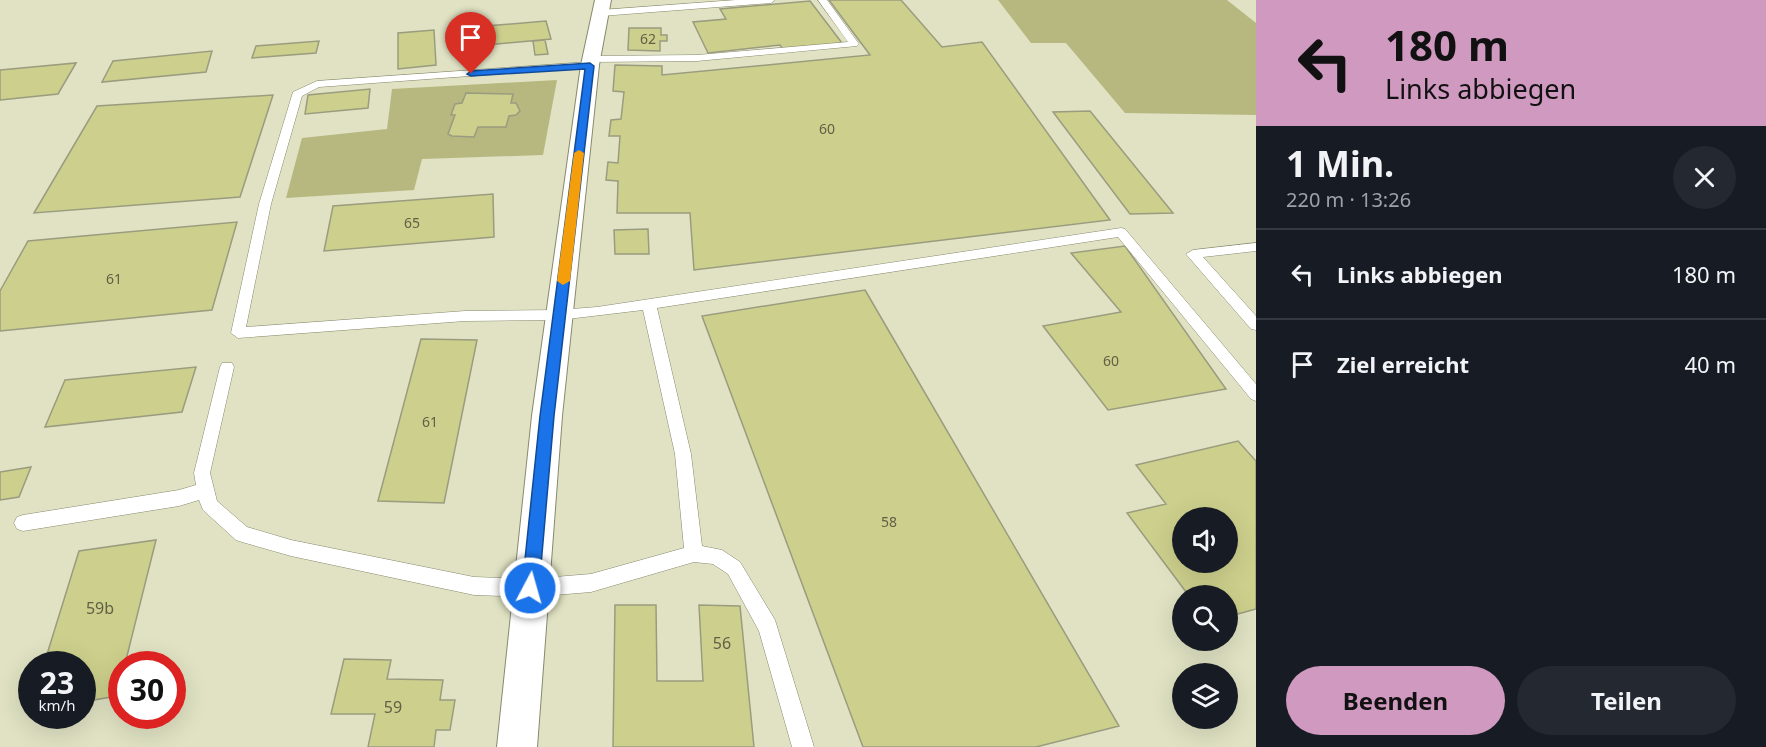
<!DOCTYPE html>
<html lang="de">
<meta charset="utf-8">
<style>
:root{--surface:#171b24;--page:#242831;--text:#f1f3f6;--muted:#9ea1a6;--line:#363941;--accent:#d099c0}
body{margin:0;font-family:"Noto Sans",sans-serif;background:var(--page);color:var(--text);height:100vh;display:flex;flex-direction:column;font-size:22px;white-space:nowrap}
*{box-sizing:border-box;margin:0}
p{font-size:20px;color:var(--muted)}
.icon{flex:none;width:33px;height:33px;fill:none;stroke:currentColor;stroke-width:2;stroke-linecap:round;stroke-linejoin:round}
.map{position:relative;flex:1;overflow:hidden}
.panel{display:flex;flex-direction:column;background:var(--surface);width:510px}
.panel>*{flex:none}
.banner{background:#d099c0;color:#111;overflow:hidden}
.fabs{position:absolute;left:1172px;top:507px;display:grid;gap:12px}
.fabs a{display:grid;place-items:center;width:66px;height:66px;border-radius:50%;background:var(--surface);box-shadow:0 6px 24px #0002;font-size:30px}
.speed{position:absolute;left:18px;top:651px;display:flex;gap:12px;font-size:30px;font-weight:700;text-align:center}
.speed>*{display:grid;place-content:center;width:78px;height:78px;border-radius:50%;background:var(--surface);box-shadow:0 6px 24px #0002;line-height:1}
.speed small{font-size:15px;font-weight:400}
.speed .limit{border:9px solid #d22;background:#fff;color:#111}
.pin{position:absolute;display:grid;place-items:center;width:51px;height:51px;color:#fff;margin:-62px -26px;border-radius:50% 50% 50% 0;rotate:-45deg;box-shadow:0 0 6px #0007}
.pin .icon{rotate:45deg}
.me{position:absolute;width:66px;margin:-33px;rotate:6deg;stroke-linejoin:round;filter:drop-shadow(0 0 4px #0008)}
.turn{display:flex;align-items:center;gap:21px;height:126px;padding:0 30px;font-size:27px}
.turn .icon{width:78px;height:78px;stroke-width:2.5}
.turn b{display:block;font-size:42px;line-height:51px}
.round{display:grid;place-items:center;flex:none;width:63px;height:63px;border-radius:32px;background:var(--page)}
.head{display:flex;align-items:center;justify-content:space-between;height:102px;padding:0 30px}
h1{font-size:36px;font-weight:700;line-height:45px}
.button{display:flex;gap:12px;margin-top:auto;padding:12px 30px}
.button a{flex:1;height:69px;border-radius:36px;background:var(--accent);color:#111;font-size:24px;font-weight:700;line-height:69px;text-align:center}
.button a+a{background:var(--page);color:var(--text)}
ul{padding:0;list-style:none}
li{display:flex;align-items:center;gap:18px;height:90px;padding:0 30px;border-top:2px solid var(--line)}
li div{flex:1}
li b{display:block;font-size:22px}
li em{font-style:normal}
main{display:flex;flex:1;min-height:0}
.map>svg:first-child{display:block}
.green{fill:#b6b87f}
.building{fill:#cdd08c;stroke:#9a9c7f;stroke-width:1.5;fill-rule:evenodd}
.lines{fill:none;stroke-linecap:round;stroke-linejoin:round}
.lane-casing{stroke:#87896d;stroke-width:1}
.street-casing{stroke:#87896d;stroke-width:2}
.lane{fill:#fff;fill-rule:evenodd}
.street{fill:#fff;fill-rule:evenodd}
.route{fill:#1a73e8;stroke:#114b97;stroke-width:1.5}
.slow{fill:#f59e0b}
.labels{text-anchor:middle;dominant-baseline:central;stroke-width:4.5;stroke-linejoin:round;paint-order:stroke}
.number-label{font-size:14px;fill:#5f6046}
.near-number-label{font-size:16px;fill:#5f6046}
</style>
<main>
<div class="map">
<svg width="1256" height="747" viewBox="0 0 1256 747">
<rect width="100%" height="100%" fill="#e0e2c3"/>
<path class="green" d="M 998,0 L 1227,0 L 1256,23 L 1256,115 L 1125,113 L 1066,43 L 1031,43 Z
M 557,80 L 543,155 L 422,159 L 414,190 L 286,198 L 302,138 L 387,129 L 392,89 Z"/>
<path class="building" d="M 829,0 L 901,0 L 942,47 L 982,42 L 1110,220 L 694,270 L 690,213 L 617,213 L 618,181 L 606,180 L 608,162 L 618,163 L 620,136 L 609,136 L 611,120 L 621,119 L 624,92 L 613,91 L 615,65 L 662,66 L 662,75 L 870,55 Z
M 810,1 L 842,43 L 783,49 L 780,45 L 708,53 L 693,22 L 726,19 L 720,9 Z
M 546,21 L 551,39 L 476,46 L 474,27 Z
M 629,28 L 661,28 L 661,35 L 667,35 L 667,41 L 660,41 L 660,51 L 628,50 Z
M 434,30 L 436,65 L 398,69 L 398,33 Z
M 545,40 L 548,54 L 535,55 L 533,41 Z
M 319,41 L 316,53 L 252,58 L 256,46 Z
M 212,51 L 206,72 L 102,82 L 113,61 Z
M 76,63 L 58,94 L 0,100 L 0,70 Z
M 370,89 L 368,108 L 305,114 L 308,95 Z
M 466,93 L 513,94 L 511,103 L 516,103 L 520,111 L 516,115 L 509,116 L 506,127 L 478,127 L 474,137 L 452,136 L 448,134 L 455,115 L 451,115 L 455,104 L 462,103 Z
M 273,95 L 240,197 L 34,213 L 97,106 Z
M 1090,111 L 1173,213 L 1130,214 L 1053,112 Z
M 493,194 L 494,237 L 324,251 L 333,206 Z
M 237,222 L 212,310 L 0,331 L 0,291 L 28,241 Z
M 648,229 L 649,254 L 615,254 L 614,230 Z
M 1125,246 L 1226,389 L 1108,410 L 1043,326 L 1121,312 L 1071,253 Z
M 865,290 L 1119,726 L 1036,747 L 863,747 L 702,316 Z
M 421,339 L 477,340 L 444,503 L 378,501 Z
M 196,367 L 182,412 L 45,427 L 65,380 Z
M 1238,441 L 1256,461 L 1256,609 L 1227,617 L 1227,596 L 1189,596 L 1127,513 L 1166,504 L 1136,465 ZM 1182,518 L 1227,518 L 1227,562 L 1182,562 Z
M 31,467 L 19,497 L 0,500 L 0,472 Z
M 156,540 L 125,664 L 122,664 L 122,678 L 117,696 L 82,702 L 82,664 L 44,664 L 79,551 Z
M 615,605 L 656,605 L 657,681 L 703,681 L 699,605 L 740,606 L 754,747 L 613,747 Z
M 344,659 L 391,660 L 387,679 L 443,680 L 440,700 L 455,700 L 450,730 L 436,730 L 434,747 L 368,747 L 375,714 L 331,714 Z"/>
<g class="lines">
<defs>
<path id="lane" d="M 736,0 L 775,0 L 771,3 L 601,16 L 596,13 L 601,10 Z
M 818,0 L 827,0 L 859,44 L 857,46 L 697,61 L 591,62 L 586,59 L 591,56 L 697,55 L 848,42 Z
M 590,62 L 595,65 L 594,67 L 319,87 L 302,96 L 271,204 L 246,327 L 465,311 L 559,310 L 597,307 L 1121,228 L 1125,229 L 1256,384 L 1256,401 L 1251,399 L 1118,237 L 657,308 L 691,454 L 702,546 L 722,550 L 740,562 L 775,620 L 814,747 L 792,747 L 759,631 L 728,574 L 713,564 L 694,562 L 591,592 L 530,597 L 474,595 L 291,556 L 242,542 L 236,540 L 203,510 L 199,500 L 179,506 L 23,531 L 17,529 L 14,523 L 17,517 L 23,515 L 179,490 L 196,485 L 194,473 L 220,367 L 222,363 L 232,363 L 234,367 L 210,473 L 217,501 L 247,527 L 291,540 L 474,577 L 530,579 L 591,574 L 684,548 L 675,454 L 643,310 L 559,320 L 465,321 L 238,338 L 231,333 L 259,204 L 293,92 L 317,81 Z
M 1256,243 L 1256,251 L 1203,257 L 1256,316 L 1256,330 L 1251,329 L 1186,254 L 1193,250 Z"/>
<path id="street" d="M 595,0 L 611,0 L 599,65 L 562,416 L 537,747 L 497,747 L 532,416 L 581,65 Z"/>
</defs>
<use href="#lane" class="lane-casing"/>
<use href="#street" class="street-casing"/>
<use href="#lane" class="lane"/>
<use href="#street" class="street"/>
</g>
<path class="route" d="M 590,63 L 594,66 L 554,416 L 539,588 L 536,594 L 530,597 L 524,594 L 522,588 L 540,416 L 585,69 L 471,76 L 467,74 L 471,71 Z"/>
<path class="slow" d="M 579,150 L 584,153 L 570,281 L 563,285 L 557,281 L 574,153 Z"/>
<g class="labels">
<g class="number-label">
<text x="648" y="38">62</text>
<text x="827" y="128">60</text>
<text x="412" y="222">65</text>
<text x="114" y="278">61</text>
<text x="1111" y="360">60</text>
<text x="430" y="421">61</text>
<text x="889" y="521">58</text>
</g>
<g class="near-number-label">
<text x="100" y="608">59b</text>
<text x="722" y="643">56</text>
<text x="393" y="707">59</text>
</g>
</g>
</svg>
<div class="fabs">
<a><svg class="icon" aria-label="sound" viewBox="0 0 24 24"><path d="M4 9h4l5-4v14l-5-4H4zM17 9q2 3 0 6"/></svg></a>
<a><svg class="icon" aria-label="search" viewBox="0 0 24 24"><circle cx="10" cy="10" r="6"/><path d="M15 15l6 6"/></svg></a>
<a><svg class="icon" aria-label="layers" viewBox="0 0 24 24"><path d="M12 4l9 5-9 5-9-5zM3 14l9 5 9-5"/></svg></a>
</div>
<div class="speed"><div>23<small>km/h</small></div><div class="limit">30</div></div>
<div class="pin" style="left:471px;top:74px;background:#d93025"><svg class="icon" aria-label="arrive" viewBox="0 0 24 24"><path d="M6 21V4h12l-3 4 3 4H6"/></svg></div>
<svg class="me" style="left:530px;top:588px" viewBox="-20 -20 40 40"><circle r="17" fill="#1a73e8" stroke="#fff" stroke-width="3"/><path d="M0-11L8 9 0 5-8 9z" fill="#fff"/></svg>
</div>
<section class="panel">
<div class="banner">
<div class="turn"><svg class="icon" aria-label="left" viewBox="0 0 24 24"><path d="M17 20v-9H6M10 6l-5 5 5 5"/></svg><div><b>180 m</b>Links abbiegen</div></div>
</div>
<div class="head"><div><h1>1 Min.</h1><p>220 m · 13:26</p></div><a class="round"><svg class="icon" aria-label="close" viewBox="0 0 24 24"><path d="M6 6l12 12M18 6L6 18"/></svg></a></div>
<ul>
<li><svg class="icon" aria-label="left" viewBox="0 0 24 24"><path d="M17 20v-9H6M10 6l-5 5 5 5"/></svg><div><b>Links abbiegen</b></div><em>180 m</em></li>
<li><svg class="icon" aria-label="arrive" viewBox="0 0 24 24"><path d="M6 21V4h12l-3 4 3 4H6"/></svg><div><b>Ziel erreicht</b></div><em>40 m</em></li>
</ul>
<div class="button"><a>Beenden</a><a>Teilen</a></div>
</section>
</main>
